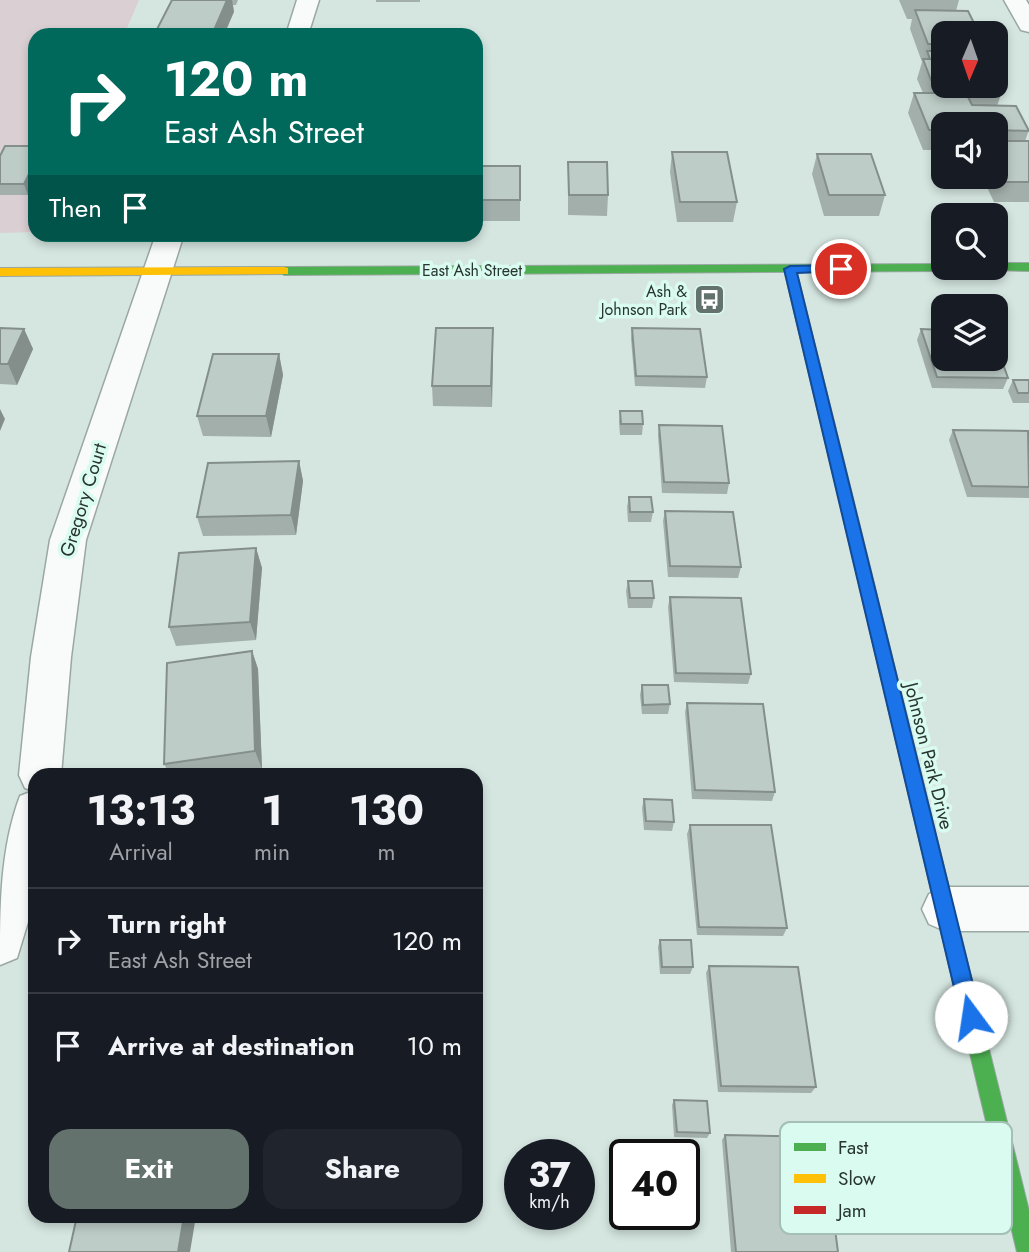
<!DOCTYPE html>
<style>
:root{--surface:#171b24;--page:#20242c;--text:#f1f3f6;--muted:#9ea1a6;--line:#363941;--accent:#64726d}
body{margin:0;font-family:Jost,sans-serif;background:var(--page);color:var(--text);height:100vh;display:flex;flex-direction:column;font-size:26px;white-space:nowrap}
*{box-sizing:border-box;margin:0}
p{font-size:23px;color:var(--muted)}
.icon{flex:none;width:38px;height:38px;fill:none;stroke:currentColor;stroke-width:2;stroke-linecap:round;stroke-linejoin:round}
.map{position:relative;flex:1;overflow:hidden}
.details{position:absolute;left:28px;top:768px;width:455px;height:455px;display:flex;flex-direction:column;background:var(--surface);border-radius:21px;box-shadow:0 4px 10px #0003}
.details>*{flex:none}
.hud{position:absolute;left:28px;top:28px;width:455px;height:214px;border-radius:21px;box-shadow:0 4px 10px #0003;background:#00695c;color:#fff;overflow:hidden}
.needle{width:46px;rotate:182deg}
.buttons{position:absolute;left:931px;top:21px;display:grid;gap:14px}
.buttons a{display:grid;place-items:center;width:77px;height:77px;border-radius:14px;background:var(--surface);box-shadow:0 4px 10px #0003;font-size:35px}
.speed{position:absolute;left:504px;top:1139px;display:flex;gap:14px;font-size:35px;font-weight:700;text-align:center}
.speed>*{display:grid;place-content:center;width:91px;height:91px;border-radius:50%;background:var(--surface);box-shadow:0 4px 10px #0003;line-height:1}
.speed small{font-size:18px;font-weight:400}
.speed .limit{border:4px solid #111;border-radius:10px;background:#fff;color:#111}
.pin{position:absolute;display:grid;place-items:center;width:60px;height:60px;color:#fff;margin:-30px;border:4px solid #fff;border-radius:50%;box-shadow:0 2px 7px #0007}
.me{position:absolute;width:77px;margin:-38px;rotate:346deg;stroke-linejoin:round;filter:drop-shadow(0 0 5px #0008)}
.turn{display:flex;align-items:center;gap:24px;height:147px;padding:0 21px;font-size:32px}
.turn .icon{width:91px;height:91px;stroke-width:2.5}
.turn b{display:block;font-size:49px;line-height:60px}
.then{display:flex;align-items:center;height:66px;padding:0 21px;background:#0003;gap:14px;font-size:26px}
.eta{display:flex;justify-content:space-evenly;align-items:center;height:119px;text-align:center}
.eta b{font-size:42px;font-weight:700;line-height:49px}
.action{display:flex;gap:14px;margin-top:auto;padding:14px 21px}
.action a{flex:1;height:80px;border-radius:21px;background:var(--accent);color:#fff;font-size:28px;font-weight:700;line-height:80px;text-align:center}
.action a+a{background:var(--page);color:var(--text)}
ul{padding:0;list-style:none}
li{display:flex;align-items:center;gap:21px;height:105px;padding:0 21px;border-top:2px solid var(--line)}
li div{flex:1}
li b{display:block;font-size:26px}
li em{font-style:normal}
.map>svg:first-child{display:block}
.green{fill:#dacfd3}
.lines{fill:none;stroke-linecap:round;stroke-linejoin:round}
.street-casing{stroke:#9aa7a2;stroke-width:3}
.fast-casing{stroke:#9aa7a2;stroke-width:2}
.slow-casing{stroke:#9aa7a2;stroke-width:2}
.jam-casing{stroke:#9aa7a2;stroke-width:2}
.street{fill:#f9fbfa;fill-rule:evenodd}
.fast{fill:#4caf50;fill-rule:evenodd}
.slow{fill:#ffc107;fill-rule:evenodd}
.jam{fill:#c62828;fill-rule:evenodd}
.wall{fill:#a3afab}
.shaded-wall{fill:#848f8b}
.building{fill:#bdccc7;stroke:#848f8b;stroke-width:2}
.route{fill:#1a73e8;stroke:#114b97;stroke-width:2}
.labels{text-anchor:middle;dominant-baseline:central;stroke-width:7;stroke-linejoin:round;paint-order:stroke}
.far-street-label{font-size:16px;fill:#27342f;stroke:#dafbef}
.far-poi-label{font-size:16px;fill:#27342f;stroke:#dafbef;text-anchor:end}
.street-label{font-size:19px;fill:#27342f;stroke:#dafbef}
.key{fill:#dafbef;stroke:#a4bfb5;stroke-width:2}
.key-label{font-size:19px;fill:#27342f}
</style>
<div class="map">
<svg width="1029" height="1252" viewBox="0 0 1029 1252">
<rect width="100%" height="100%" fill="#d5e6e0"/>
<path class="green" d="M 0,0 L 139,0 L 124,35 L 35,35 L 35,232 L 0,233 Z"/>
<g class="lines">
<defs>
<path id="street" d="M 297,0 L 319,0 L 308,35 L 286,35 Z
M 1004,0 L 1026,0 L 1029,5 L 1029,32 L 1021,30 Z
M 156,234 L 184,234 L 86,540 L 71,657 L 61,775 L 35,775 L 35,899 L 17,958 L 0,965 C 0,908 0,849 20,796 L 33,791 L 25,788 L 19,775 L 31,657 L 50,540 Z
M 945,887 L 1029,887 L 1029,931 L 945,931 L 929,924 L 922,909 L 929,894 Z"/>
<path id="fast" d="M 996,263 L 1029,263 L 1029,271 L 992,270 L 991,268 L 996,268 Z
M 943,264 L 943,268 L 949,268 L 947,271 L 284,275 L 278,271 L 284,267 Z
M 930,839 L 936,841 L 939,847 L 1029,1211 L 1029,1252 L 1017,1252 L 921,847 L 924,841 Z"/>
<path id="slow" d="M 284,267 L 288,268 L 288,274 L 0,276 L 0,268 Z
M 838,461 L 845,466 L 939,847 L 936,853 L 930,855 L 924,853 L 921,847 L 831,466 Z"/>
<path id="jam" d="M 790,265 L 796,269 L 845,466 L 838,471 L 831,466 L 784,269 Z"/>
</defs>
<use href="#street" class="street-casing"/>
<use href="#fast" class="fast-casing"/>
<use href="#slow" class="slow-casing"/>
<use href="#jam" class="jam-casing"/>
<use href="#street" class="street"/>
<use href="#fast" class="fast"/>
<use href="#slow" class="slow"/>
<use href="#jam" class="jam"/>
</g>
<path class="wall" d="M 172,0 L 238,0 L 236,5 L 233,5 L 234,12 Z
M 376,0 L 420,0 L 420,2 L 376,2 Z
M 899,0 L 959,0 L 956,11 L 943,33 L 943,86 L 1004,86 L 997,106 L 1029,130 L 1025,141 L 1029,141 L 1029,202 L 994,202 L 982,177 L 996,177 L 996,124 L 943,124 L 943,150 L 923,150 L 908,113 L 914,93 L 923,93 L 917,79 L 922,62 L 910,29 L 912,19 L 907,19 Z
M 35,146 L 28,195 L 0,195 L 0,156 Z
M 672,152 L 737,202 L 733,222 L 677,222 L 670,172 Z
M 817,154 L 885,195 L 879,216 L 824,216 L 812,174 Z
M 568,162 L 608,195 L 607,216 L 568,215 Z
M 476,166 L 520,166 L 520,221 L 476,221 Z
M 0,328 L 24,329 L 33,349 L 17,385 L 0,384 Z
M 493,328 L 492,407 L 433,406 L 432,386 Z
M 632,328 L 707,377 L 705,388 L 635,386 L 631,339 Z
M 921,329 L 1008,378 L 1003,389 L 932,388 L 917,340 Z
M 279,354 L 283,375 L 271,437 L 203,436 L 197,416 Z
M 1013,380 L 1029,380 L 1029,403 L 1013,403 L 1008,391 Z
M 620,411 L 643,424 L 642,435 L 620,435 L 619,422 Z
M 659,425 L 729,483 L 727,494 L 662,493 L 658,435 Z
M 953,430 L 1029,433 L 1029,498 L 967,497 L 949,440 Z
M 299,461 L 303,481 L 296,535 L 203,536 L 197,517 Z
M 629,497 L 653,512 L 651,522 L 628,522 L 627,507 Z
M 665,511 L 741,567 L 738,578 L 668,577 L 663,521 Z
M 256,548 L 262,568 L 256,640 L 176,646 L 169,627 Z
M 628,581 L 654,598 L 652,608 L 628,608 L 626,591 Z
M 670,597 L 751,674 L 748,684 L 674,682 L 668,607 Z
M 252,651 L 258,669 L 262,769 L 215,775 L 170,775 L 164,764 Z
M 642,685 L 670,704 L 668,714 L 642,714 L 640,695 Z
M 687,703 L 775,792 L 772,801 L 692,799 L 685,712 Z
M 644,799 L 674,822 L 672,831 L 644,830 L 642,808 Z
M 690,825 L 787,928 L 783,936 L 697,935 L 687,834 Z
M 660,940 L 693,967 L 690,974 L 660,974 L 658,947 Z
M 709,966 L 816,1087 L 811,1093 L 718,1092 L 706,973 Z
M 674,1100 L 710,1133 L 707,1138 L 674,1137 L 672,1105 Z
M 725,1135 L 838,1252 L 731,1252 L 722,1140 Z"/>
<path class="shaded-wall" d="M 227,0 L 232,0 L 234,12 L 224,35 L 212,35 Z
M 35,162 L 35,181 L 28,195 L 24,184 Z
M 493,328 L 493,349 L 492,407 L 491,386 Z
M 24,329 L 33,349 L 17,385 L 8,364 Z
M 279,354 L 283,375 L 271,437 L 266,416 Z
M 0,409 L 5,419 L 0,431 Z
M 299,461 L 303,481 L 296,535 L 291,515 Z
M 256,548 L 262,568 L 256,640 L 250,622 Z
M 252,651 L 258,669 L 262,769 L 255,751 Z
M 184,1216 L 196,1216 L 190,1252 L 178,1252 Z"/>
<path class="building" d="M 172,0 L 227,0 L 212,35 L 154,35 Z
M 915,10 L 968,11 L 979,33 L 943,33 L 943,44 L 928,44 Z
M 927,51 L 943,51 L 943,80 L 931,80 L 923,59 L 930,59 Z
M 996,69 L 1004,86 L 959,86 L 996,86 Z
M 914,93 L 966,93 L 972,105 L 1016,106 L 1029,131 L 996,130 L 996,124 L 943,124 L 943,130 L 929,130 Z
M 996,141 L 1029,141 L 1029,182 L 1002,182 L 996,169 Z
M 5,146 L 35,146 L 35,162 L 24,184 L 0,184 L 0,156 Z
M 672,152 L 727,152 L 737,202 L 680,202 Z
M 817,154 L 871,154 L 885,195 L 829,195 Z
M 568,162 L 607,162 L 608,195 L 569,195 Z
M 476,166 L 520,166 L 520,200 L 476,200 Z
M 0,328 L 24,329 L 8,364 L 0,364 Z
M 436,328 L 493,328 L 491,386 L 432,386 Z
M 632,328 L 700,329 L 707,377 L 636,376 Z
M 921,329 L 943,330 L 943,359 L 996,359 L 996,345 L 1008,378 L 937,377 Z
M 213,354 L 279,354 L 266,416 L 197,416 Z
M 1013,380 L 1029,380 L 1029,393 L 1018,393 Z
M 620,411 L 642,411 L 643,424 L 621,424 Z
M 659,425 L 722,426 L 729,483 L 664,482 Z
M 953,430 L 1028,431 L 1029,487 L 972,486 Z
M 299,461 L 291,515 L 197,517 L 208,463 Z
M 629,497 L 651,497 L 653,512 L 630,512 Z
M 665,511 L 733,512 L 741,567 L 670,566 Z
M 256,548 L 250,622 L 169,627 L 179,553 Z
M 628,581 L 652,581 L 654,598 L 630,598 Z
M 670,597 L 741,598 L 751,674 L 676,673 Z
M 252,651 L 255,751 L 164,764 L 167,663 Z
M 642,685 L 668,685 L 670,704 L 643,705 Z
M 687,703 L 763,704 L 775,792 L 695,790 Z
M 644,799 L 672,800 L 674,822 L 646,821 Z
M 690,825 L 771,825 L 787,928 L 699,927 Z
M 660,940 L 691,940 L 693,967 L 662,967 Z
M 709,966 L 798,967 L 816,1087 L 721,1086 Z
M 674,1100 L 707,1101 L 710,1133 L 677,1132 Z
M 725,1135 L 823,1137 L 838,1252 L 736,1252 Z
M 77,1216 L 184,1216 L 178,1252 L 69,1252 Z"/>
<path class="route" d="M 841,265 L 845,266 L 845,271 L 797,273 L 981,1017 L 978,1024 L 971,1027 L 964,1024 L 961,1017 L 784,269 L 790,266 Z"/>
<defs>
<symbol id="bus-square" viewBox="-11 -11 22 22"><rect x="-9" y="-9" width="18" height="18" rx="4" fill="#64726d" stroke="#dafbef"/><path d="M-5-6H5V4H4V6H2V4H-2V6H-4V4H-5ZM-3.5-4V0h7V-4ZM-3.5 1.2v1.5H-2V1.2ZM2 1.2v1.5H3.5V1.2Z" fill="#fff"/></symbol>
</defs>
<g fill-rule="evenodd">
<use href="#bus-square" x="692" y="282" width="35" height="35"/>
</g>
<g class="labels">
<g class="far-street-label">
<text x="472" y="270">East Ash Street</text>
</g>
<g class="far-poi-label">
<text x="687" y="291">Ash &amp;<tspan x="687" dy="18">Johnson Park</tspan></text>
</g>
<g class="street-label">
<text transform="translate(83 500) rotate(-73)">Gregory Court</text>
<text transform="translate(929 756) rotate(76)">Johnson Park Drive</text>
</g>
</g>
<rect x="780" y="1122" width="232" height="112" rx="10" class="key"/>
<rect x="794" y="1143" width="32" height="8" fill="#4caf50"/>
<rect x="794" y="1174" width="32" height="9" fill="#ffc107"/>
<rect x="794" y="1206" width="32" height="8" fill="#c62828"/>
<g class="key-label">
<text x="838" y="1154">Fast</text>
<text x="838" y="1185">Slow</text>
<text x="838" y="1217">Jam</text>
</g>
</svg>
<div class="buttons">
<a><svg class="needle" viewBox="-14 -14 28 28"><path d="M0-13l5 13h-10z" fill="#e53935"/><path d="M0 13l5-13h-10z" fill="#9ea1a6"/></svg></a>
<a><svg class="icon" aria-label="sound" viewBox="0 0 24 24"><path d="M4 9h4l5-4v14l-5-4H4zM17 9q2 3 0 6"/></svg></a>
<a><svg class="icon" aria-label="search" viewBox="0 0 24 24"><circle cx="10" cy="10" r="6"/><path d="M15 15l6 6"/></svg></a>
<a><svg class="icon" aria-label="layers" viewBox="0 0 24 24"><path d="M12 4l9 5-9 5-9-5zM3 14l9 5 9-5"/></svg></a>
</div>
<div class="speed"><div>37<small>km/h</small></div><div class="limit">40</div></div>
<div class="pin" style="left:841px;top:269px;background:#d93025"><svg class="icon" aria-label="arrive" viewBox="0 0 24 24"><path d="M6 21V4h12l-3 4 3 4H6"/></svg></div>
<svg class="me" style="left:971px;top:1017px" viewBox="-20 -20 40 40"><circle r="19" fill="#fff"/><path d="M0-13L10 11 0 6-10 11z" fill="#1a73e8"/></svg>
<div class="hud">
<div class="turn"><svg class="icon" aria-label="right" viewBox="0 0 24 24"><path d="M7 20v-9h11M14 6l5 5-5 5"/></svg><div><b>120 m</b>East Ash Street</div></div>
<div class="then">Then<svg class="icon" aria-label="arrive" viewBox="0 0 24 24"><path d="M6 21V4h12l-3 4 3 4H6"/></svg></div>
</div>
<section class="details">
<div class="eta">
<div><b>13:13</b><p>Arrival</p></div>
<div><b>1</b><p>min</p></div>
<div><b>130</b><p>m</p></div>
</div>
<ul>
<li><svg class="icon" aria-label="right" viewBox="0 0 24 24"><path d="M7 20v-9h11M14 6l5 5-5 5"/></svg><div><b>Turn right</b><p>East Ash Street</p></div><em>120 m</em></li>
<li><svg class="icon" aria-label="arrive" viewBox="0 0 24 24"><path d="M6 21V4h12l-3 4 3 4H6"/></svg><div><b>Arrive at destination</b></div><em>10 m</em></li>
</ul>
<div class="action"><a>Exit</a><a>Share</a></div>
</section>
</div>
